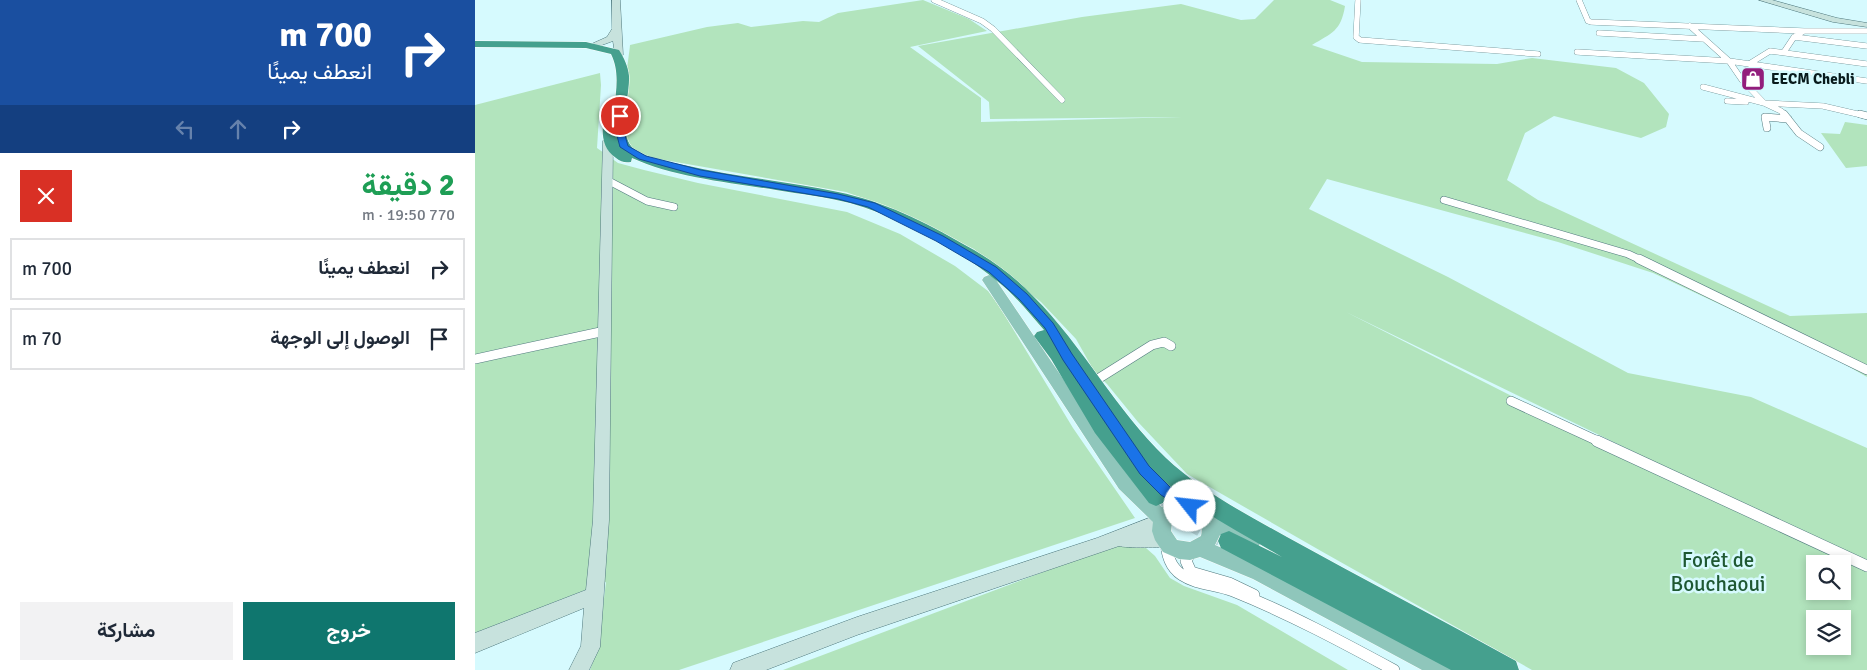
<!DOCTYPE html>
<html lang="ar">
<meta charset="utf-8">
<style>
:root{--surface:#fff;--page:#f2f2f3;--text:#1f2937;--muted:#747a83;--line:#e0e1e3;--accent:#0f766e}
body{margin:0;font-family:Signika,Vazirmatn,sans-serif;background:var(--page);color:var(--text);direction:rtl;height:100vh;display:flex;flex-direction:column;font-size:19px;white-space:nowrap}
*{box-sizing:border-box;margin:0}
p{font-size:16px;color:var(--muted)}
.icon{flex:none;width:28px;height:28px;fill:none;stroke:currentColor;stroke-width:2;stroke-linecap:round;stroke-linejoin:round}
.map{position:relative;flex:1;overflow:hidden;direction:ltr}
.details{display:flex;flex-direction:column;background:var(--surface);width:475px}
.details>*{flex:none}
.banner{background:#1a4fa0;color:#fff;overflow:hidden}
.fabs{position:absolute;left:1331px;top:555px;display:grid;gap:10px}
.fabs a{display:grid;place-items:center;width:45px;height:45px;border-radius:0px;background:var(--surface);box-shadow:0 2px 8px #0003;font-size:25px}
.pin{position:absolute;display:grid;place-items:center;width:42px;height:42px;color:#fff;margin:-21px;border:2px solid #fff;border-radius:50%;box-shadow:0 1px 5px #0007}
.me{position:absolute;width:55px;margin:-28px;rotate:299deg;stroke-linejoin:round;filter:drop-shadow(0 0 4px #0008)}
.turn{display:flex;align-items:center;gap:18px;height:105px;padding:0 20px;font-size:22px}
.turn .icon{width:65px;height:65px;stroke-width:2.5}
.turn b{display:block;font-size:35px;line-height:42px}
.lanes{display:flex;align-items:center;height:48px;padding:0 20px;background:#0003;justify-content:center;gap:25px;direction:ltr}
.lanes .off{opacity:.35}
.round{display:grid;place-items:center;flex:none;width:52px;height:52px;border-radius:0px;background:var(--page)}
.overview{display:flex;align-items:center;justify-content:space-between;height:85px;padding:0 20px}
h1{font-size:30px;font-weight:700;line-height:38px;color:#1e9e55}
.action{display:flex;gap:10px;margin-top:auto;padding:10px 20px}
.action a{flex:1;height:58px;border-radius:0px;background:var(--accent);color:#fff;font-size:20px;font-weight:700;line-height:58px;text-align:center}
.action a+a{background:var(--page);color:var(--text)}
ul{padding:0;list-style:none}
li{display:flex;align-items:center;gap:15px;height:62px;margin:0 10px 8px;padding:0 10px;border:2px solid var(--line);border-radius:0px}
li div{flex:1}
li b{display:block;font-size:19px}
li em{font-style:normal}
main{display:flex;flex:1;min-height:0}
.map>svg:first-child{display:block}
.green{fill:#b2e4bd;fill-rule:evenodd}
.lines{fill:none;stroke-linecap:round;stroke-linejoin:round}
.highway-tunnel{stroke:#b7d8dc;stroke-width:22;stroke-dasharray:22 11;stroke-linecap:butt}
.street-far3-casing{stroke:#50797e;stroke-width:6}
.street-far2-casing{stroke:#50797e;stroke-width:8}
.street-far1-casing{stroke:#50797e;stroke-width:10}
.street-casing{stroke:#50797e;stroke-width:12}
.secondary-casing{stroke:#50797e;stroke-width:1}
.primary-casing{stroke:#fff;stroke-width:1}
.highway-casing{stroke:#fff;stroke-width:1}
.street-far3{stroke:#fff;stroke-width:5.5}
.street-far2{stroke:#fff;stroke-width:7}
.street-far1{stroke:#fff;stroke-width:9}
.street{stroke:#fff;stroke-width:11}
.secondary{fill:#c7e2dd;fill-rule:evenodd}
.primary{fill:#8fc6bb;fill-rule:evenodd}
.highway{fill:#45a08e;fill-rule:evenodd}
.route{fill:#1a73e8;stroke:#114b97}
.labels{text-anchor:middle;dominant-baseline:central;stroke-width:5;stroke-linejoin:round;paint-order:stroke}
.far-poi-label{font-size:15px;font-weight:bold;fill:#091a1c;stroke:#d6fafe;text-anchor:start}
.near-park-label{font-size:21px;fill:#1e5832;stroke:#d6fafe}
</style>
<main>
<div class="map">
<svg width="1392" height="670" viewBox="0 0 1392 670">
<rect width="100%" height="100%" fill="#d6fafe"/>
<path class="green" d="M 448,0 L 494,19 L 512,31 L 435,47 L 506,98 L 506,122 L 707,117 L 515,119 L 514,102 L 443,46 L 607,17 L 706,4 L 766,20 L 780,19 L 799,0 L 855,0 L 870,6 C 866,31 857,33 837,45 L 887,62 L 1022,64 L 1057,58 L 1141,68 L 1169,83 L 1194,114 L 1191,127 L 1166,138 L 1079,116 L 1050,133 L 1032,180 L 1063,200 L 1315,316 L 1392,313 L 1392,377 L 1357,357 L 1178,273 L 1083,242 L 852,179 L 834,209 L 973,277 L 1153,373 L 1276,397 L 1392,448 L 1392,670 L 1057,670 L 846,551 L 712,474 L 663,422 L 632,384 L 619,371 L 601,339 L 566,302 L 499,249 L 418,209 L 371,192 L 178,158 C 172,157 164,155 159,152 C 139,139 153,67 155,45 L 232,27 L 263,23 L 276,27 L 328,21 L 344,22 L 363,13 ZM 871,312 L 1190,467 L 1187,472 ZM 1340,564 L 1368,564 L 1368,591 L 1340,591 ZM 1340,619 L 1368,619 L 1368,646 L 1340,646 Z
M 125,73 L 126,85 L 122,148 L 143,163 L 169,170 L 223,183 L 372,212 L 425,234 L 480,266 L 513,291 L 524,306 L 598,428 L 660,518 L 204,670 L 115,670 L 123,648 L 131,582 L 0,633 L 0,105 Z
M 1370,122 L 1392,125 L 1392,166 L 1371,168 L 1346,133 L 1365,134 Z
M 656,544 L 671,548 L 680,556 L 695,578 L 709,586 L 762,605 L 873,670 L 308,670 L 637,546 Z"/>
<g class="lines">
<path class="highway-tunnel" d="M 681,497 L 711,517 L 747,537"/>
<defs>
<path id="street-far3" d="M 459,0 L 507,21 L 518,29 L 587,100
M 883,0 L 881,37 L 885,40 L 1063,54
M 1104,0 L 1113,21 L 1116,22 L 1329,31
M 1215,26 L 1254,61 L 1267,80 L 1289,103 L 1306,111 L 1310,116
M 1124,33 L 1228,39
M 1319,37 L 1392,46
M 1102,52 L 1254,61 L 1392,81
M 1309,52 L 1319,37 L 1329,31 L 1392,31
M 1274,64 L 1295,51 L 1392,64
M 1228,87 L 1289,103 L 1348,106 L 1391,116
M 1252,101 L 1271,102"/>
<path id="street-far2" d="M 1309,114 L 1324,133 L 1345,147
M 1385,114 L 1392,116
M 1292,128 L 1290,117 L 1313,119
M 132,180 L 172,201 L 199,207
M 969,200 L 1153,254 L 1166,260"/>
<path id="street-far1" d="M 1164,259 L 1392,370
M 0,359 L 130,331
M 618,382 L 677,345 L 689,342 L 696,346
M 1036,401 L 1125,442"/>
<path id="street" d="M 1122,441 L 1392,566
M 691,542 C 692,555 695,567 707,575 C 722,585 741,584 758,591 C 813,613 867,642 919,670
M 716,551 L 711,561 L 716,572 L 754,583 L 779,595"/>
<path id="secondary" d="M 137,0 L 145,0 L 148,55 L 144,58 L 140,55 L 138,41 L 116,49 L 112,46 L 132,37 L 137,29 Z
M 1284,0 L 1297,0 L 1362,18 L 1392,23 L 1392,27 L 1358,22 Z
M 133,138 L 138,141 L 134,520 L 125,647 L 114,670 L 94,670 L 106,646 L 109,608 L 0,653 L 0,633 L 111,590 L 118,520 L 128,141 Z
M 687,513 L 693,516 L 696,521 L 693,526 L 680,531 L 695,534 L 698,540 L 695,546 C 689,548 650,548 644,546 L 382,635 L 291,670 L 255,670 L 258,663 L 382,617 L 622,538 Z"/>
<path id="primary" d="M 514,275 L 519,277 L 656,479 L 687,507 L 694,502 C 665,480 647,451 627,421 L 625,416 L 627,411 L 633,409 L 639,411 L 674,462 L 695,483 L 783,537 L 785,543 L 783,549 L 776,552 L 745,535 L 740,545 L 792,567 L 977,662 L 980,670 L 947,670 L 778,579 L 725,557 L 715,560 L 704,559 L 688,552 L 680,540 L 677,531 L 678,522 L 644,489 L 509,283 L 507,280 L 509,277 ZM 710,513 C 723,516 729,523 726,536 L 715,542 L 702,540 L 696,531 L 697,521 Z"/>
<path id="highway" d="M 0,41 L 111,42 L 144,50 C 149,58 153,66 154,76 C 155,96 142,135 159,149 C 173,159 193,162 209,165 C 260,177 312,181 363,192 C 408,201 450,222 490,245 C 516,259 539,276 559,297 C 608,346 641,410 691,458 C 726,491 771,514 812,537 C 888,579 965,619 1041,661 L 1044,670 L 976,670 L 746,548 L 743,541 L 746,534 L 754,531 L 807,557 C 762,531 714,506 677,470 C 657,451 640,428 624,405 L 634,421 L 688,491 L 692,497 L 688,503 L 681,506 L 674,503 L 620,433 L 576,359 L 559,336 L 562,332 L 569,330 C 554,313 540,295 522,281 C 481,247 427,218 375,203 C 351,197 326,194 301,190 C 257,183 198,177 157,158 L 156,162 C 150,163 146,162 141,158 C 125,147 127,130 129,113 L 131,110 L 139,110 C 141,91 145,72 136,54 L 111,48 L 0,47 Z"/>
</defs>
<use href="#street-far3" class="street-far3-casing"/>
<use href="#street-far2" class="street-far2-casing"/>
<use href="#street-far1" class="street-far1-casing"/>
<use href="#street" class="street-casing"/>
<use href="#secondary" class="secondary-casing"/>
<use href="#primary" class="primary-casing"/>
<use href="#highway" class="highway-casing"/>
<use href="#street-far3" class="street-far3"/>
<use href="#street-far2" class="street-far2"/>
<use href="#street-far1" class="street-far1"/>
<use href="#street" class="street"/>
<use href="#secondary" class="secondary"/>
<use href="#primary" class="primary"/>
<use href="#highway" class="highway"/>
</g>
<path class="route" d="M 145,114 L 149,116 L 149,132 L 153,146 L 171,156 L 226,170 L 363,194 L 400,203 L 468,236 L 521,267 L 552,294 L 578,323 L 597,354 L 674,466 L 695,487 L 720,501 L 722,506 L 720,510 L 715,512 L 710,510 L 686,495 L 665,474 L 588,360 L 570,328 L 544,299 L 514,272 L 461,241 L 393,207 L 363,199 L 225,176 L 164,159 L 145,147 L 141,132 L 141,116 Z"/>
<defs>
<symbol id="shop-square" viewBox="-11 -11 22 22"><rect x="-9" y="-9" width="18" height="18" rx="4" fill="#921d7c" stroke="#d6fafe"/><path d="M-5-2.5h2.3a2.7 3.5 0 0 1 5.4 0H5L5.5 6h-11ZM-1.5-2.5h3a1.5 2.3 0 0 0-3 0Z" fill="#fff"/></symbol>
</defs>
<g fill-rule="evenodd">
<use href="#shop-square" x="1264" y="65" width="28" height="28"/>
</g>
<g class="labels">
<g class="far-poi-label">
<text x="1296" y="79">EECM Chebli</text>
</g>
<g class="near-park-label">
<text x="1243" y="560">Forêt de<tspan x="1243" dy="24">Bouchaoui</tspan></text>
</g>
</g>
</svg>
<div class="fabs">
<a><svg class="icon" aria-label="search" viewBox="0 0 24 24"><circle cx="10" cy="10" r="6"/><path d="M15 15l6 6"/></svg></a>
<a><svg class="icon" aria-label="layers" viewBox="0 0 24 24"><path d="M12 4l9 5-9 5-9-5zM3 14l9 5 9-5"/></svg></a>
</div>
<div class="pin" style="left:145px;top:116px;background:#d93025"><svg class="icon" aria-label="arrive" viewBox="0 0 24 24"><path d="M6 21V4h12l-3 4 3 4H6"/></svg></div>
<svg class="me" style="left:715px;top:506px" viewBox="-20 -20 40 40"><circle r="19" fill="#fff"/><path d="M0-13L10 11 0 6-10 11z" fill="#1a73e8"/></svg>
</div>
<section class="details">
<div class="banner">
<div class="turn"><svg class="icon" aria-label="right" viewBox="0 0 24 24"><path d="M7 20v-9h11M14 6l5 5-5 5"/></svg><div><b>700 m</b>انعطف يمينًا</div></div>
<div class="lanes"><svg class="icon off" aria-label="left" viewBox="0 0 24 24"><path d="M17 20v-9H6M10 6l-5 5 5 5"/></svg><svg class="icon off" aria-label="ahead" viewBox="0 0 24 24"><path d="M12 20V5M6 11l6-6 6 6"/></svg><svg class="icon" aria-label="right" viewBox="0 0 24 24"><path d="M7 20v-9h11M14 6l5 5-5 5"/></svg></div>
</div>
<div class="overview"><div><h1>2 دقيقة</h1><p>770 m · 19:50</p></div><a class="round" style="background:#d93025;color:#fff"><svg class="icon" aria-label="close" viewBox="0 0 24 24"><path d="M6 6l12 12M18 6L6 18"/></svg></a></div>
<ul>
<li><svg class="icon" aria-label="right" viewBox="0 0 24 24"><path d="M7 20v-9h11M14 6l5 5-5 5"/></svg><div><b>انعطف يمينًا</b></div><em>700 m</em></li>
<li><svg class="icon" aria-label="arrive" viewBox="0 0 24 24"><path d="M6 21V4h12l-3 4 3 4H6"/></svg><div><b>الوصول إلى الوجهة</b></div><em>70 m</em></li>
</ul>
<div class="action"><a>خروج</a><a>مشاركة</a></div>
</section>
</main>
